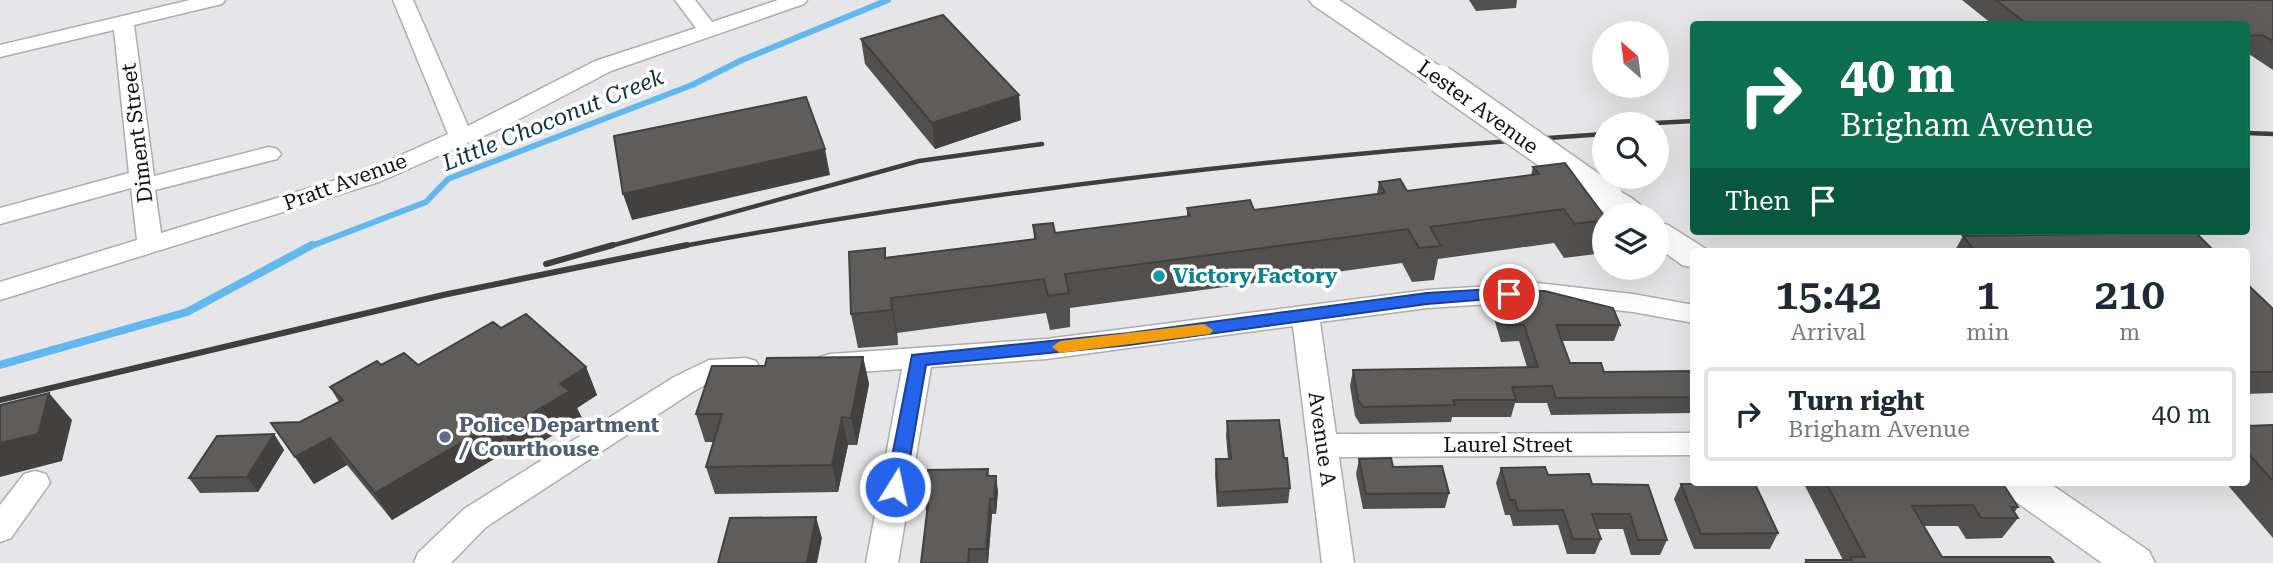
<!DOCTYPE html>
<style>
:root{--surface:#fff;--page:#f6f6f7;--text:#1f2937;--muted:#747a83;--line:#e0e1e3}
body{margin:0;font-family:"Roboto Serif",serif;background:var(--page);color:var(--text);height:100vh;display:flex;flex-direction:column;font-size:26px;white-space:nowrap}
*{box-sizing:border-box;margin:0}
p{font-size:23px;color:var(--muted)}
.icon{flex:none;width:38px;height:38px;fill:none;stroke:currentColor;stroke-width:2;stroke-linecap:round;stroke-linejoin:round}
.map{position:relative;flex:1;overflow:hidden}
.sheet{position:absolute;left:1690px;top:248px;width:560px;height:238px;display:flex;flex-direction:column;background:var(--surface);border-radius:7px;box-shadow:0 7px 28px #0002}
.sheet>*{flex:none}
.guide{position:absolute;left:1690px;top:21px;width:560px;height:214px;border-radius:7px;box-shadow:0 7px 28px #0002;background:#0b6e4f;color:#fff;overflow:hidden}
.needle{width:46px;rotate:332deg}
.tools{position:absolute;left:1592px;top:21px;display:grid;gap:14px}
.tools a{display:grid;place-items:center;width:77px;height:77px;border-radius:50%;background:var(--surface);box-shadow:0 7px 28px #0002;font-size:35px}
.pin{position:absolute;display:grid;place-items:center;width:60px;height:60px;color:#fff;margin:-30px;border:4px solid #fff;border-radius:50%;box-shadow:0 2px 7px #0007}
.me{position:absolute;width:77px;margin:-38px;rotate:10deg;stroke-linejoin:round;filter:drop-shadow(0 0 5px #0008)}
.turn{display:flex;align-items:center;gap:24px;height:147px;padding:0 35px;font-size:32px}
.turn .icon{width:91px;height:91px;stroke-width:2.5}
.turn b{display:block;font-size:49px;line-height:60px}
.then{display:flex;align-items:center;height:66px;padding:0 35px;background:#0003;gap:14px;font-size:26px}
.eta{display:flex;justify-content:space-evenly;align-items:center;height:119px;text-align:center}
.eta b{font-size:42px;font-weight:600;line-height:49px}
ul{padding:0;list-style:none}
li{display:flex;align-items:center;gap:21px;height:94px;margin:0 14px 10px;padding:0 21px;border:4px solid var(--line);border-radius:7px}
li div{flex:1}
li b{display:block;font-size:26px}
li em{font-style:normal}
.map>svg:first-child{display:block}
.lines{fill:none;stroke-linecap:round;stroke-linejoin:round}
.stream-far1{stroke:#61b8ee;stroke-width:6}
.stream{stroke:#61b8ee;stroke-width:8}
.minor-casing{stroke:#adadb0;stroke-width:3}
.tertiary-casing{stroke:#adadb0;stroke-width:3}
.minor{fill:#fff;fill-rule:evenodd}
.tertiary{fill:#fff;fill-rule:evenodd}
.rail-far1{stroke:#3e3e3f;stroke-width:4.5}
.rail{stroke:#3e3e3f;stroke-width:6}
.tertiary-bridge-casing{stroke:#adadb0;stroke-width:31;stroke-linecap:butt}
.tertiary-bridge{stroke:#fff;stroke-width:28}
.wall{fill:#52504f}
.shaded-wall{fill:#424140}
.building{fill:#5f5d5c;stroke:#424140;stroke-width:2}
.route{fill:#2563eb;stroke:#184099;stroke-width:2}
.slow{fill:#f59e0b}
.culture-dot{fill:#0f9aa8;stroke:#fff;stroke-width:2.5}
.service-dot{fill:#5c6f8a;stroke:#fff;stroke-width:2.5}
.labels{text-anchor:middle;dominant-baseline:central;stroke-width:7;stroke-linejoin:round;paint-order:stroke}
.street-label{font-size:21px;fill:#111112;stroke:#fff}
.culture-label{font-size:21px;font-weight:bold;fill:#0d838f;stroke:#fff;text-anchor:start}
.service-label{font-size:21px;font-weight:bold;fill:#4e5e75;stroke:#fff;text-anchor:start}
.water-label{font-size:23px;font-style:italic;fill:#0b3248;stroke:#fff}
</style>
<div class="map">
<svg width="2273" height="563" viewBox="0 0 2273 563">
<rect width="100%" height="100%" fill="#e6e6e8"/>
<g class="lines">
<path class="stream-far1" d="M 309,247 L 426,202 L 448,179 L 692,85 L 742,60 L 888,0"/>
<path class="stream" d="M 0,365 L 187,312 L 312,245"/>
<defs>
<path id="minor" d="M 190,0 L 225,0 L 222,4 L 134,25 L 154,176 L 269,147 L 277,149 L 281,154 L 277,159 L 155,190 L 161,233 L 363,172 L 448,134 L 393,0 L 413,0 L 468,126 L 595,61 L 696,28 L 675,0 L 695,0 L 712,22 L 778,0 L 807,0 L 804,4 L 611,71 L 504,127 L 379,182 L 0,300 L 0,282 L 137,240 L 131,188 L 0,224 L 0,208 L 129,173 L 114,30 L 0,57 L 0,45 Z
M 1537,283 L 1633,294 L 1694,305 L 1694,323 L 1633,312 L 1537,301 L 1427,308 L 1320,322 L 1336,434 L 1694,433 L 1694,455 L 1339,457 L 1354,563 L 1322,563 L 1293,326 L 1046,359 L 931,367 L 898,563 L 866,563 L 902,369 L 830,374 L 820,371 L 816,364 L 820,357 L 830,354 L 1046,339 L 1427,290 Z
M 746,358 L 756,361 L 760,368 L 756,375 L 714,380 L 694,391 L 486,527 L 451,563 L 414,563 L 418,553 L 464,509 L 674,377 L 709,360 Z
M 35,471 L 46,474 L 50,483 L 11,538 L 0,542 L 0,505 L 24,474 Z"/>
<path id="tertiary" d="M 1309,0 L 1339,0 L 1450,73 L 1454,79 L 1450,85 L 1440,87 L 1430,85 L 1313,5 Z
M 1609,188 C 1624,192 1641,202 1648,215 L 1613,215 L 1594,198 L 1598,191 Z
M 1657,222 L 1668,225 L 1706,249 L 1707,252 L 1694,252 L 1694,268 L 1682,265 L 1657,247 Z
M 1999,483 L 2049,483 L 2149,551 L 2155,563 L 2102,563 L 2005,494 Z"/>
</defs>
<use href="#minor" class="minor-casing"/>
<use href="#tertiary" class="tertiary-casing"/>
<use href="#minor" class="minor"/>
<use href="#tertiary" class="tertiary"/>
<path class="rail-far1" d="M 1635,124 L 1694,121
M 2247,133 L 2273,134
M 607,247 L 919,161 L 1042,144
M 678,247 C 984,190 1294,155 1605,134"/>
<path class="rail" d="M 546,264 L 613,245
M 0,400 L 443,295 L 687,245"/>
<defs>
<path id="tertiary-bridge" d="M 1440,79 L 1609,198"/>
</defs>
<use href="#tertiary-bridge" class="tertiary-bridge-casing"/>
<use href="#tertiary-bridge" class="tertiary-bridge"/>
</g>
<path class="wall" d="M 1469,0 L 1517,0 L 1516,8 L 1476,11 Z
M 1962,0 L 2273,0 L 2273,70 L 2249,54 L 2247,55 L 2247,24 L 1992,24 Z
M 861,39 L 1021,120 L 935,149 L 865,64 Z
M 1533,167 L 1605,217 L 1605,227 L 1596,254 L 1564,258 L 1554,243 L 1438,259 L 1434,280 L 1412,282 L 1402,263 L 1070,308 L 1070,327 L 1050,330 L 1046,313 L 897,333 L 898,345 L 858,348 L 851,314 L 887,257 L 1034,239 L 1033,225 L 1055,233 L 1187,217 L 1187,208 L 1254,210 L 1377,194 L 1379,182 L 1407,191 L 1531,175 Z
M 1963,236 L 2215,252 L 1954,252 Z
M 2247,284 L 2273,309 L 2273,393 L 2247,394 Z
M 1495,291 L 1620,325 L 1614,341 L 1562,341 L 1570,363 L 1604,372 L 1694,371 L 1694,370 L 1694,413 L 1551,415 L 1547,403 L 1515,403 L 1511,417 L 1452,417 L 1451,422 L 1360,424 L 1355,416 L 1350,386 L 1353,370 L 1527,367 L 1519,341 L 1501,342 L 1491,308 Z
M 501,328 L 586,367 L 597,395 L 577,408 L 582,418 L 516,457 L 509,450 L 392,520 L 347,465 L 314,484 L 271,423 L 300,422 L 339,402 L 330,387 L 418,365 Z
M 863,357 L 869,384 L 857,445 L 848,445 L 838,492 L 715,494 L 706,467 L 713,442 L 705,442 L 696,414 L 765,366 Z
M 1227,421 L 1284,458 L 1290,488 L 1288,503 L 1217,507 L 1215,474 L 1216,459 L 1228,459 L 1226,436 Z
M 2273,425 L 2273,538 L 2226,483 L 2247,483 L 2247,426 Z
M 274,434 L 284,450 L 258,492 L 200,493 L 189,478 Z
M 1359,459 L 1393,467 L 1449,493 L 1445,508 L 1363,509 L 1356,474 Z
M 1501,468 L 1548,475 L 1592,484 L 1667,540 L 1660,555 L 1631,555 L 1623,529 L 1597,529 L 1601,539 L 1595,554 L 1567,554 L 1558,525 L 1513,526 L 1510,515 L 1505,515 L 1496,483 Z
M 988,469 L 989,476 L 998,491 L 996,514 L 992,514 L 988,563 L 921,563 L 927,516 L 925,504 Z
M 1807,483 L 1991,483 L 2018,507 L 2014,513 L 2018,518 L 2002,538 L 1966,539 L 1958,526 L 1924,526 L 1942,557 L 2054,563 L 1804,563 L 1806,560 L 1843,560 L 1805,486 Z
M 1681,484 L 1778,533 L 1770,549 L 1694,549 L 1674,499 Z"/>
<path class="shaded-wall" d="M 1019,95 L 1021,120 L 935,149 L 932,123 Z
M 825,149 L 830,175 L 632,220 L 623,194 Z
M 891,298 L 897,333 L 898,345 L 892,310 Z
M 863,357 L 869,384 L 857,445 L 851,418 Z
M 586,367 L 597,395 L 577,408 L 582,418 L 516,457 L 503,430 L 560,384 Z
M 49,393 L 72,420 L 62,461 L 0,477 L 0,443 Z
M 842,417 L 848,445 L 838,492 L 832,465 Z
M 495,423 L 509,450 L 392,520 L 375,493 Z
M 274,434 L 284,450 L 258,492 L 247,477 Z
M 330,438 L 347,465 L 314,484 L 295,457 Z
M 996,476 L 998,491 L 996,514 L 994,499 Z
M 990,499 L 992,514 L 988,563 L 986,549 Z
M 816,517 L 822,538 L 817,563 L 807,563 Z"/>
<path class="building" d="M 1996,0 L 2273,0 L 2273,41 L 2262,35 L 2247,36 L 2247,24 L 2027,24 Z
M 943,15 L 1019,95 L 932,123 L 861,39 Z
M 806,97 L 825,149 L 623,194 L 614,136 Z
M 1565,163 L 1605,217 L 1605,220 L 1574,224 L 1564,209 L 1430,227 L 1441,246 L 1419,248 L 1408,229 L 1065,274 L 1069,293 L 1048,296 L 1044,279 L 891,298 L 892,310 L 851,314 L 849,252 L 885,248 L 885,258 L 1036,239 L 1033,225 L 1053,223 L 1055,233 L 1190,216 L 1187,208 L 1250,200 L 1254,210 L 1385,193 L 1379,182 L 1400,179 L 1407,191 L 1539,174 L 1533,167 Z
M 2196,233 L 2215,252 L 1976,252 L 1963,236 Z
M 2247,284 L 2273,309 L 2273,372 L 2247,372 Z
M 1495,291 L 1545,291 L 1613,308 L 1620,325 L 1556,325 L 1570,363 L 1601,363 L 1604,372 L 1694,371 L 1694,397 L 1556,398 L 1552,386 L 1512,387 L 1516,400 L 1453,400 L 1455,405 L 1363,407 L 1358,400 L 1353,370 L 1538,367 L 1524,325 L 1506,325 Z
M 526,314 L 586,367 L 560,384 L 570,391 L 503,430 L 495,423 L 375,493 L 330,438 L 295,457 L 271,423 L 300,422 L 343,400 L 330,387 L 377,361 L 381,365 L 404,353 L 418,365 L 493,322 L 501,328 Z
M 863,357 L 851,418 L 842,417 L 832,465 L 706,467 L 722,414 L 696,414 L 712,366 L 765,366 L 767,358 Z
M 49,393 L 38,434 L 0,443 L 0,405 Z
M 1279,420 L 1284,458 L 1287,458 L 1290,488 L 1218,492 L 1216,459 L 1231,459 L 1227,421 Z
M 2273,425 L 2273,481 L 2247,452 L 2247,426 Z
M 274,434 L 247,477 L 189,478 L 217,436 Z
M 1391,458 L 1393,467 L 1442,466 L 1449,493 L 1366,494 L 1359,459 Z
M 1545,467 L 1548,475 L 1589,474 L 1592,484 L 1648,485 L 1667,540 L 1638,540 L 1630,514 L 1592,514 L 1601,539 L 1573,539 L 1563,510 L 1518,511 L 1515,500 L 1510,500 L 1501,468 Z
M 988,469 L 987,476 L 996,476 L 994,499 L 990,499 L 986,549 L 969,549 L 968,563 L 921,563 L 928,504 L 925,504 L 928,470 Z
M 1826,483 L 1991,483 L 1992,485 L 2003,484 L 2018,507 L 2011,507 L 2018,518 L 1981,518 L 1973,505 L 1912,506 L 1942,557 L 2050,557 L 2054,563 L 1807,563 L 1806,560 L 1852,560 L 1850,557 L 1865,557 Z
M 1681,484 L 1755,484 L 1778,533 L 1701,534 Z
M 816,517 L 807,563 L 718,563 L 730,518 Z"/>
<path class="route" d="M 1509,288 L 1515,290 L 1517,294 L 1515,297 L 1427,304 L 1129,345 L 926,365 L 905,487 L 902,492 L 895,494 L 889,492 L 886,487 L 912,355 L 1129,333 L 1427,293 Z"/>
<path class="slow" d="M 1204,324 L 1213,330 L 1210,334 L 1060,353 L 1052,347 L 1060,341 Z"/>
<circle class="culture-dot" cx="1159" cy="276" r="7"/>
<circle class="service-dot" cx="445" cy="437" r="7"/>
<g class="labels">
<g class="street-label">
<text transform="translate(1478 107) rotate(36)">Lester Avenue</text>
<text transform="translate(137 133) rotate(-97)">Diment Street</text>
<text transform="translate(345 182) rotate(-20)">Pratt Avenue</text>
<text transform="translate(1322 439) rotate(82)">Avenue A</text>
<text x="1508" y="445">Laurel Street</text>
</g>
<g class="culture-label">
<text x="1173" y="276">Victory Factory</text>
</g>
<g class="service-label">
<text x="459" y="425">Police Department<tspan x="459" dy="24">/ Courthouse</tspan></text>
</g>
<g class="water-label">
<text transform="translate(553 120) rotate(-22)">Little Choconut Creek</text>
</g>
</g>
</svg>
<div class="tools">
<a><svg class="needle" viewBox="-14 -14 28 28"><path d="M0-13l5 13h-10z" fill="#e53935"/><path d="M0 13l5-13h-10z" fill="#747a83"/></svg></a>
<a><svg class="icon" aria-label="search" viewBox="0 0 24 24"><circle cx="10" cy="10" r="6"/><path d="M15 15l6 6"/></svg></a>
<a><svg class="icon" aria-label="layers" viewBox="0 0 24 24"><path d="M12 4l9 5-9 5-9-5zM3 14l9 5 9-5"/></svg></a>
</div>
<div class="pin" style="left:1509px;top:294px;background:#d93025"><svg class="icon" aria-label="arrive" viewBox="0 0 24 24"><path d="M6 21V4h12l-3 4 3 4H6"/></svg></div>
<svg class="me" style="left:895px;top:487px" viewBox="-20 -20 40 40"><circle r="17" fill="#2563eb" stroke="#fff" stroke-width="3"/><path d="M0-11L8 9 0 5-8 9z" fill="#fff"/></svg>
<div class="guide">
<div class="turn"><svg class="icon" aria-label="right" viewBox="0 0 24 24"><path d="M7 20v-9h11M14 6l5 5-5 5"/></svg><div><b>40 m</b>Brigham Avenue</div></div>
<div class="then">Then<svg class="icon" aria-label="arrive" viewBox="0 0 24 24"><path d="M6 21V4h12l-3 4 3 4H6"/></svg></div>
</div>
<section class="sheet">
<div class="eta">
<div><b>15:42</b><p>Arrival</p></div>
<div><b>1</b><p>min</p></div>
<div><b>210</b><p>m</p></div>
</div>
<ul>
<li><svg class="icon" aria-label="right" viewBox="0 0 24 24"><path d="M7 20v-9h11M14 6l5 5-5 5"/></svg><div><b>Turn right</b><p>Brigham Avenue</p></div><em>40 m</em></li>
</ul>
</section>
</div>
